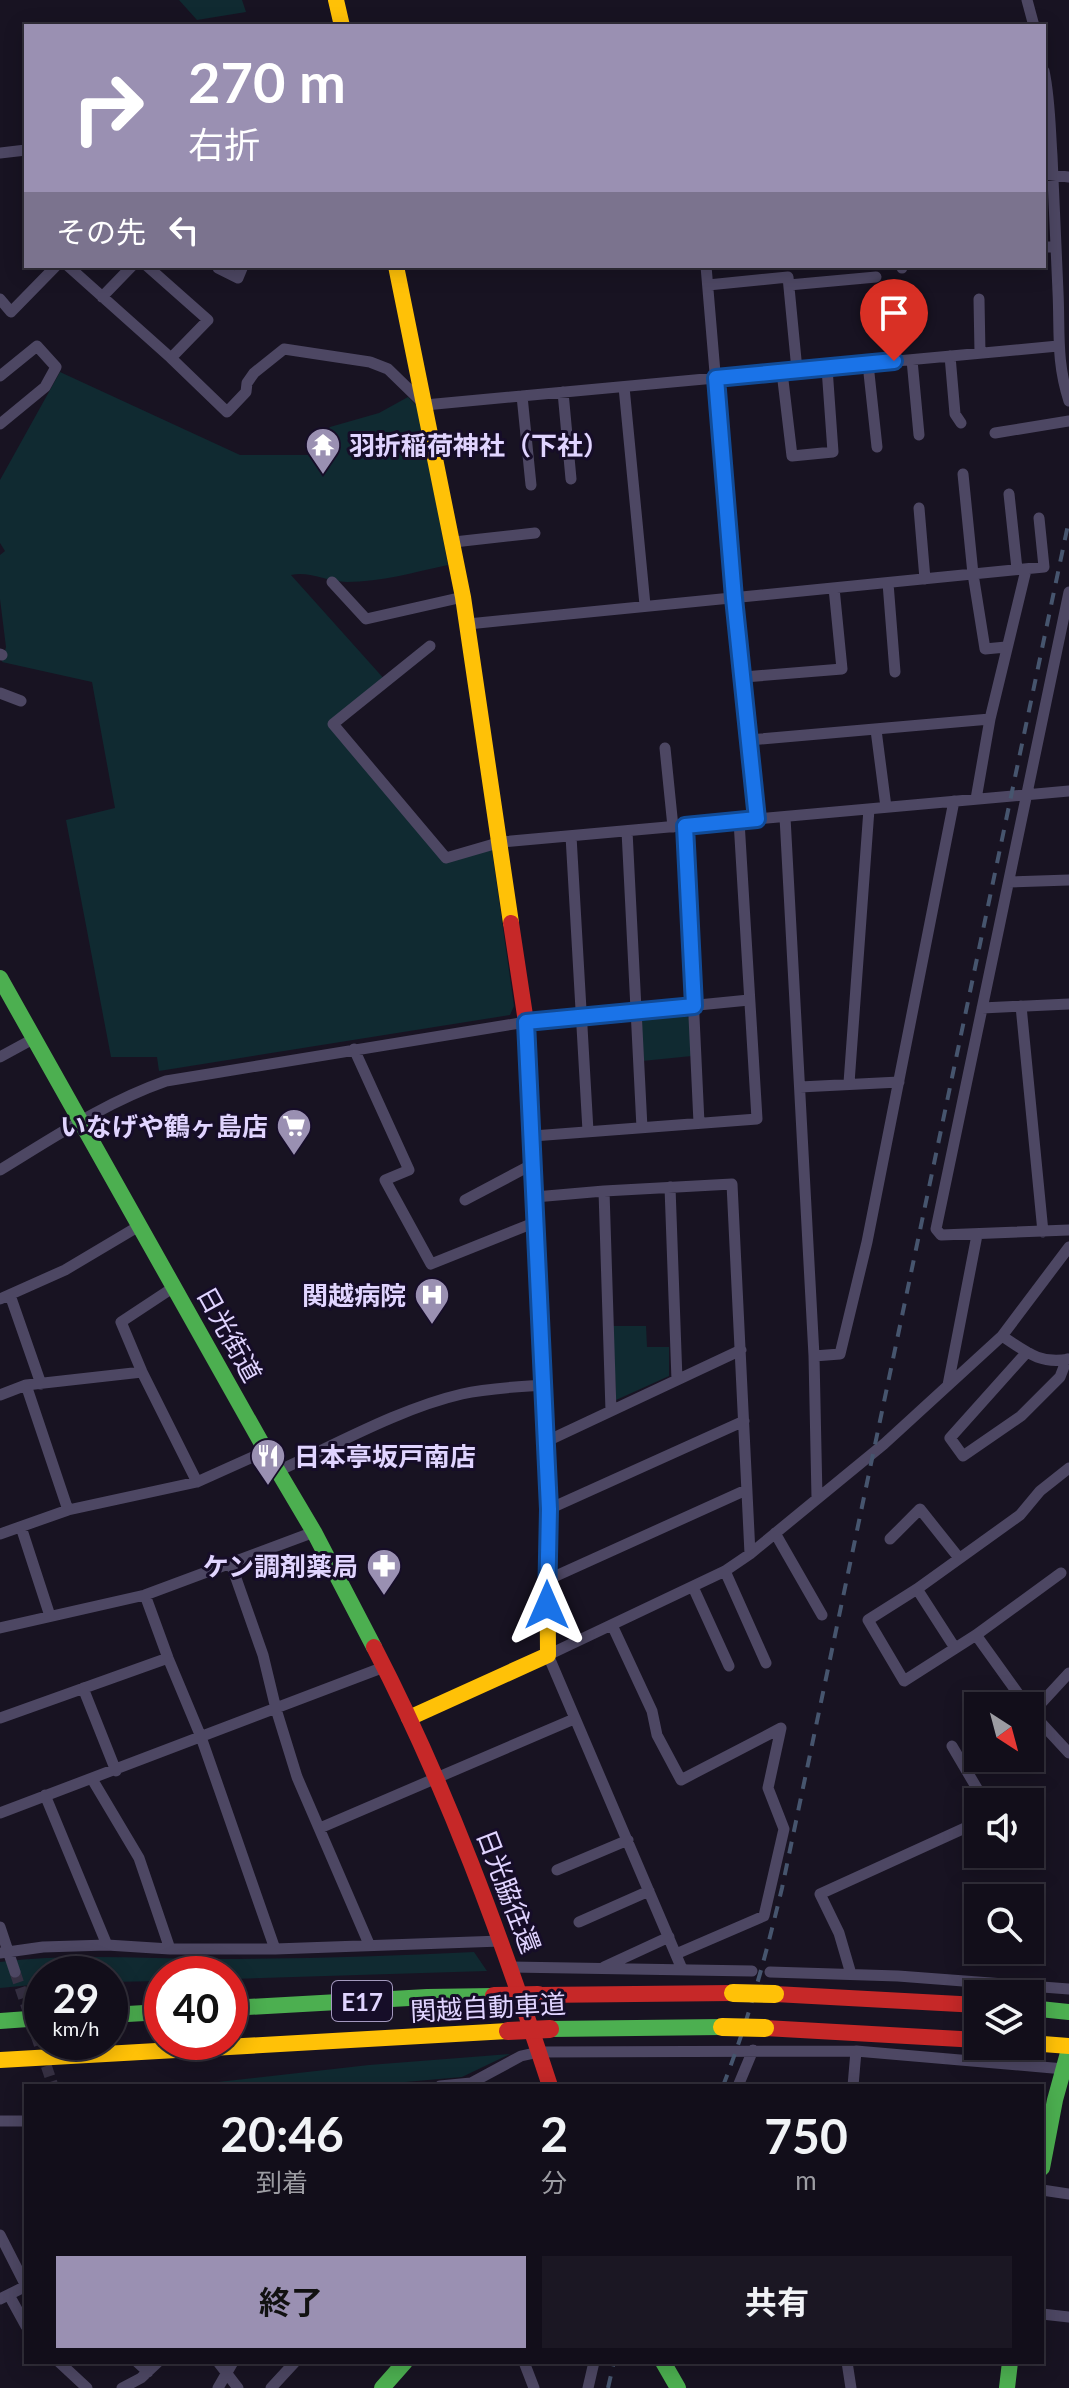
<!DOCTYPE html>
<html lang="ja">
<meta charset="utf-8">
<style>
:root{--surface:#120e1a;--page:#1b1723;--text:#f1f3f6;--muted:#9c9ca2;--line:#312e39;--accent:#9a90b2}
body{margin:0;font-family:Lato,"Noto Sans JP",sans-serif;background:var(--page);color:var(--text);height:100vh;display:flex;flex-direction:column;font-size:30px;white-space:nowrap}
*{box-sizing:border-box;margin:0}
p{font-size:26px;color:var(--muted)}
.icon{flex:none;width:44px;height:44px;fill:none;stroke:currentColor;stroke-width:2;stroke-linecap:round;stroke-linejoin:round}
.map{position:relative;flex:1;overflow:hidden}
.sheet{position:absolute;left:24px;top:2084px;width:1020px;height:280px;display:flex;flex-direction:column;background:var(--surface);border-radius:0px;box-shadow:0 4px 20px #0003,0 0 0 2px var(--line)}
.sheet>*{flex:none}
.top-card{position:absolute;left:24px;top:24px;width:1022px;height:244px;border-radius:0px;box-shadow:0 4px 20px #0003,0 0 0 2px var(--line);background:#9a90b2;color:#fff;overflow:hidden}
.needle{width:52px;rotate:144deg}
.fabs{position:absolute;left:964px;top:1692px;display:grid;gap:16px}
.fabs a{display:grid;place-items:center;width:80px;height:80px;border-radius:0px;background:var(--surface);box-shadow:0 4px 20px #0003,0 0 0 2px var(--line);font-size:40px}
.speed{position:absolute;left:24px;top:1956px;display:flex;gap:16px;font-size:40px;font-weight:700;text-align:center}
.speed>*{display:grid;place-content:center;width:104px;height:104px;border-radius:50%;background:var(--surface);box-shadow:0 4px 20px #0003,0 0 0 2px var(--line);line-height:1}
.speed small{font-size:20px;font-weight:400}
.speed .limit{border:12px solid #d22;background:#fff;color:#111}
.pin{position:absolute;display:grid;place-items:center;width:68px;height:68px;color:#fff;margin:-82px -34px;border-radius:50% 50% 50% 0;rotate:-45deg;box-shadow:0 0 8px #0007}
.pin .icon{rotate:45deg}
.me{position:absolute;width:88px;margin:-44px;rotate:0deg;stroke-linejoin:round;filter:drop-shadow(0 0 6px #0008)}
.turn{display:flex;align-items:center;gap:28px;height:168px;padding:0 32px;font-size:36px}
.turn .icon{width:104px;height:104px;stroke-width:2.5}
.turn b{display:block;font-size:56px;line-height:68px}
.then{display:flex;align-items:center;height:76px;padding:0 32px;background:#0003;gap:16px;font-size:30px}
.eta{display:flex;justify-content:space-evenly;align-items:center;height:136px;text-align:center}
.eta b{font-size:48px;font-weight:700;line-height:56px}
.cta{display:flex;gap:16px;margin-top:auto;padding:16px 32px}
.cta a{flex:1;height:92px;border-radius:0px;background:var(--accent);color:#111;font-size:32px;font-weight:700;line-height:92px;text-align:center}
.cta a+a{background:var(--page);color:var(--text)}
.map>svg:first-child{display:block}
.green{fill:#102a31}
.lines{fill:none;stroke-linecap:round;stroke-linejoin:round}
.street-tunnel{stroke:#363043;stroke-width:11;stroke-dasharray:11 5.5;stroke-linecap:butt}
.street{stroke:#4d4763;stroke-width:11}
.fast{stroke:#4caf50;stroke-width:16}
.slow{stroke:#ffc107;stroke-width:16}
.jam{stroke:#c62828;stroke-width:16}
.rail{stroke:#46556e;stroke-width:4;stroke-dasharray:12 10;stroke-linecap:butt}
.slow-bridge{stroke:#ffc107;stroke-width:18}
.jam-bridge{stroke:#c62828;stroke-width:18}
.route-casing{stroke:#114b97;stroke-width:20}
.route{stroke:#1a73e8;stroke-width:14}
.labels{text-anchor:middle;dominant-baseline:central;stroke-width:6;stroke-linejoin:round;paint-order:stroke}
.shield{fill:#160d28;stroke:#a398be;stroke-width:2}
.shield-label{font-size:24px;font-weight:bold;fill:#e0d4ff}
.poi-label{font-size:26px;font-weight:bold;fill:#e0d4ff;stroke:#160d28;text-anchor:end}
.street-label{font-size:26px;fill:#e0d4ff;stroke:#160d28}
</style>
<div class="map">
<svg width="1069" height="2388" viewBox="0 0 1069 2388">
<rect width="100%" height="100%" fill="#181322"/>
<path class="green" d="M 179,0 L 242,0 L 246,12 L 197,20 Z
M 60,372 L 240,455 L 308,455 L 330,427 L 379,413 L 408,397 L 418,407 L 448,565 C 415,572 381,582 347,582 C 328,582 310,571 291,575 L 386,681 L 333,723 L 446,858 L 491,844 L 514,1006 L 510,1015 L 159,1071 L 157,1057 L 111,1057 L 66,820 L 115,808 L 92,682 L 2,662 L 6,647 L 0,599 L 0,555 L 5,551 L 0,543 L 0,480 Z
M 684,1014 L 689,1018 L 692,1056 L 642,1061 L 640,1022 L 644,1018 Z
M 613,1326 L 646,1326 L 647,1347 L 669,1347 L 669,1376 L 616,1400 Z
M 474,1952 L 487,1971 L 230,1979 L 230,1974 L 162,1974 L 162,1981 L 110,1982 L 110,1974 L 42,1974 L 42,1984 L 0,1988 L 0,1962 C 72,1953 145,1959 218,1959 C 304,1959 388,1956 474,1952 Z
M 510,2054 L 462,2077 L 360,2086 L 182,2086 L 369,2065 Z"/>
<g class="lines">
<path class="street-tunnel" d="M 15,1972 L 53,2086"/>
<path class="street" d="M 1027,0 L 1034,26
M 1044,71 C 1050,99 1050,128 1052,156 C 1054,201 1056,247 1058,292 C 1060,332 1056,361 1069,401
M 0,153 L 26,150
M 1044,174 L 1069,177
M 1044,247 L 1056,247
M 68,266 L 171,358 L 227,412 L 246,392 L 247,383 L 254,373 L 284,349 L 370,362 L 388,369 L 425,405 L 1058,346
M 147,266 L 208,320 L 171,358
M 706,266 L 734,598 L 757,819
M 902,266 L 902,268
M 218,268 L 238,278 L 243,266
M 708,285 L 788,277 L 797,370
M 789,285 L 876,277
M 102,297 L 132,266
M 0,299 L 11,312 L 56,266
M 979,299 L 980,353
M 890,302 L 894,361
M 950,356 L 955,414 L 961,423
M 912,360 L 919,435
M 868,364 L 877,447
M 782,372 L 792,456 L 833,452 L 827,368
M 0,376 L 37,346 L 56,367 L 45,387 L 0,424
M 624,387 L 645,605
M 563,392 L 571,479
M 522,396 L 531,485
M 995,433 L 1069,421
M 963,474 L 973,574 L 985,649 L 1006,647
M 1009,494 L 1017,569
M 919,508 L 925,579
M 454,542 L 535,533
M 332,582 L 366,619 L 463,597
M 888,583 L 895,672
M 1069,592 L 936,1229 L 941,1235 L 1069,1230
M 468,624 L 1044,567 L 1039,518
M 430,646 L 333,724 L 446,858 L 501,842 L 1069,791
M 0,654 L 2,655
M 744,677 L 842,669 L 834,588
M 0,693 L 21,701
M 876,730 L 886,807
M 749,740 L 990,719
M 665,748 L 673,827
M 976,799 L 990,719 L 1026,570
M 785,817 L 814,1356 L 817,1498
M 685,826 L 699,1123
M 627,831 L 642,1128
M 571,836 L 588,1131
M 1009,882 L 1069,880
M 1021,1006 L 1043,1232
M 982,1008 L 1069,1004
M 354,1049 L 409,1170 L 385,1180 L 431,1264 L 536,1222
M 0,1057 L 33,1039
M 849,1083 L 869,809
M 800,1087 L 899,1082
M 533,1136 L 757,1119 L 739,821
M 0,1170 C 54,1137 106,1102 166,1081 L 526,1022 L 749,1000
M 670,1187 L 677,1380
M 604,1191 L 611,1411
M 535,1197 L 604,1191 L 732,1184 L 750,1554
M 465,1200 L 533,1164
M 174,1287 L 121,1322 L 142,1372 L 197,1482
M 10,1295 L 41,1384
M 0,1299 L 65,1270 L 139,1226
M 1002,1336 C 1025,1351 1040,1365 1069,1359
M 1027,1352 L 950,1438 L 963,1456 L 1021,1416 L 1060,1377 L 1067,1359
M 814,1356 L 840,1354 L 867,1242 L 954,801
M 26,1385 L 68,1510
M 948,1385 L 977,1235
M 0,1395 L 26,1385 L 142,1372
M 545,1442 L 741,1350
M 278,1471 C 335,1445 401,1408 462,1394 C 488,1388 516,1387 543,1385
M 549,1509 L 744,1421
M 21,1527 L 50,1616
M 775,1533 L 822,1615
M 0,1534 L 68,1510 L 197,1482 L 266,1451
M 890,1539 L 920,1509 L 959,1558
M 231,1564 L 263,1655 L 276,1709 L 297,1777 L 369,1944
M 725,1571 L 766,1663
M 1061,1573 L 976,1635 L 904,1681 L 868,1620 L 917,1589 L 1020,1515 L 1040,1491 L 1069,1468
M 547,1580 L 746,1490
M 693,1587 L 729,1666
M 917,1589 L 955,1648
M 145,1595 L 168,1658 L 201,1737 L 275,1949
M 612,1625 L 652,1711 L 657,1735 L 681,1780 L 781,1728 L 768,1788 L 784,1829 L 764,1916 L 676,1954
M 0,1628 L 145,1595 L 314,1532
M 976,1635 L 1027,1706
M 1069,1673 L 1032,1713 L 1069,1753
M 83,1688 L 116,1771
M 0,1718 L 168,1658
M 952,1746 L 985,1802
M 92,1779 L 139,1858 L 170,1949
M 45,1795 L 107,1945
M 0,1813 L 384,1667
M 320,1828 L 574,1719
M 557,1870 L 628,1840
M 579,1922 L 649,1891
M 0,1927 L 15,1972
M 0,1953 L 43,1947 L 107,1945 L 170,1949 L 275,1949 L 501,1941
M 511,1967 L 752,1971
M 604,1967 L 669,1937
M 682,1969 L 548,1655 L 725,1571 L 750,1554 L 884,1444 L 1002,1336 L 1069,1247
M 770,1972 L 898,1976 L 1069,1989
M 851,1974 L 839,1933 L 820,1894 L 978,1822
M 440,2086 L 471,2083 L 521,2056 L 539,2052 L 856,2051 L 1064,2069
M 738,2086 L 753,2050
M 853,2086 L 856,2051
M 0,2121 L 26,2121
M 1042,2190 L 1069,2194
M 0,2235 L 26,2286 L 0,2299
M 9,2295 L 26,2326
M 1042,2314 L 1069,2317
M 59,2362 L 87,2388
M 137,2362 L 148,2372
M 218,2362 L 238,2388
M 524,2362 L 534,2388
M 847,2362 L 851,2388
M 122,2388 L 141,2378 L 158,2362
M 218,2388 L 233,2362
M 271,2388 L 295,2362
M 588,2388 L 594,2362"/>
<path class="fast" d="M 0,978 L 266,1451 L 314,1532 L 374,1647
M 230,2008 L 427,1997 L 494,1996
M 1030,2008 L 1069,2012
M 110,2015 L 162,2012
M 0,2021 L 42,2018
M 550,2029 L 722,2027
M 1042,2168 L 1055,2100 L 1069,2049
M 663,2362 L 678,2388
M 382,2388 L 405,2362
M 1007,2388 L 1010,2362"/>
<path class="slow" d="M 336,0 L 342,26
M 396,266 L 463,597 L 511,923
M 409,1718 L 548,1655 L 547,1474
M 1030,2043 L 1069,2046
M 0,2060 L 508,2031"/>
<path class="jam" d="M 511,923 L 526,1022 L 547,1474
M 374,1647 C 447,1788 501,1936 550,2086
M 775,1994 L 978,2005
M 538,1995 L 733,1993
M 765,2028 L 978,2040"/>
<path class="rail" d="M 723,2086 C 748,2022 766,1955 782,1888 L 1069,520
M 608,2388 L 614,2362"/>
<path class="slow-bridge" d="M 733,1993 L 775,1994
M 722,2027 L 765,2028"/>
<path class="jam-bridge" d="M 494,1996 L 538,1995
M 508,2031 L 550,2029"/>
</g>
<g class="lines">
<defs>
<path id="route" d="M 547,1605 L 549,1509 L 526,1022 L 694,1006 L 685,826 L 757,819 L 734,598 L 716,378 L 894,361"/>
</defs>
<use href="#route" class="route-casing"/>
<use href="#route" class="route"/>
</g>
<defs>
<symbol id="temple-pin" viewBox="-11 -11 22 30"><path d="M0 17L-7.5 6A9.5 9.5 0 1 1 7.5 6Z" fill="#9a90b2" stroke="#160d28"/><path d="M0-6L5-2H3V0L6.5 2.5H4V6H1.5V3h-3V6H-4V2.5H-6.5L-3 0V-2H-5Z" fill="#fff"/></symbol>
<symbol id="supermarket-pin" viewBox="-11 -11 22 30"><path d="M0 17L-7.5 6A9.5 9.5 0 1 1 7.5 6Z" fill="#9a90b2" stroke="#160d28"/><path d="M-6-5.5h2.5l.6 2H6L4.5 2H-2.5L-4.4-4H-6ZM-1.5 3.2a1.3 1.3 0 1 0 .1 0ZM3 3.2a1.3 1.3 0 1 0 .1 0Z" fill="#fff"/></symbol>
<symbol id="hospital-pin" viewBox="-11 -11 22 30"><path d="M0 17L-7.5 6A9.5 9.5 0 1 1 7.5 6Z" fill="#9a90b2" stroke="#160d28"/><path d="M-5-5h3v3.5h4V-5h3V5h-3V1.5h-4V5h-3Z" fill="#fff"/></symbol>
<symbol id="restaurant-pin" viewBox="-11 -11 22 30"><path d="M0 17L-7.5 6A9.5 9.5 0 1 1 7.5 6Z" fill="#9a90b2" stroke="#160d28"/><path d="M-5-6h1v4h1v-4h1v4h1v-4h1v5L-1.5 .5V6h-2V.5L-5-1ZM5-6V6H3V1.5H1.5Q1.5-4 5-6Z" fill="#fff"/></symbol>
<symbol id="pharmacy-pin" viewBox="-11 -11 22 30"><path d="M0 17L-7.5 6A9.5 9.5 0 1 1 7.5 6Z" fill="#9a90b2" stroke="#160d28"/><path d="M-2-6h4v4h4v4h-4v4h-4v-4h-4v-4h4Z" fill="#fff"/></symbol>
</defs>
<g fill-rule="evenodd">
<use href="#temple-pin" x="303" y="425" width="40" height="54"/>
<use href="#supermarket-pin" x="274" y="1106" width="40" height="54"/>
<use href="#hospital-pin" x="412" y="1275" width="40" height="54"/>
<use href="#restaurant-pin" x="248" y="1436" width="40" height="54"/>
<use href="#pharmacy-pin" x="364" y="1546" width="40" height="54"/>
</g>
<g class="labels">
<rect class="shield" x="332" y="1981" width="60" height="40" rx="6"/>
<g class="shield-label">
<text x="362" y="2001">E17</text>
</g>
<g class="poi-label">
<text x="349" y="445" text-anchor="start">羽折稲荷神社（下社）</text>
<text x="268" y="1126">いなげや鶴ヶ島店</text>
<text x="406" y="1295">関越病院</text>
<text x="294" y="1456" text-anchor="start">日本亭坂戸南店</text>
<text x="358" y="1566">ケン調剤薬局</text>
</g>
<g class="street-label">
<text transform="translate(230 1334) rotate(61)">日光街道</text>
<text transform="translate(509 1891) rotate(69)">日光脇往還</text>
<text transform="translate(488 2007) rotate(-3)">関越自動車道</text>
</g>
</g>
</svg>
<div class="fabs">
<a><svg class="needle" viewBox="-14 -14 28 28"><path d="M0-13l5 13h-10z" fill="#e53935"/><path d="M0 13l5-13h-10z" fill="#9c9ca2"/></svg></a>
<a><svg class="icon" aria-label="sound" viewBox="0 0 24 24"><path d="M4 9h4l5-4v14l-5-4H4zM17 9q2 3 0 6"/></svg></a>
<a><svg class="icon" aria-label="search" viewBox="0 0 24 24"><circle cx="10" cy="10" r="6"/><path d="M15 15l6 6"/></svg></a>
<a><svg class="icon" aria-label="layers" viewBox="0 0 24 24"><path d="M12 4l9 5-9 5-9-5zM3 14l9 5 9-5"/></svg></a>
</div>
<div class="speed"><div>29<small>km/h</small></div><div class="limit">40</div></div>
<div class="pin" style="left:894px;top:361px;background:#d93025"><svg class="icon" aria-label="arrive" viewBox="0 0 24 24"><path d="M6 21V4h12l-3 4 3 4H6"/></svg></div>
<svg class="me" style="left:547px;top:1605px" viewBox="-20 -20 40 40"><path d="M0-17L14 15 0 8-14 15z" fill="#1a73e8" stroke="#fff" stroke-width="4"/></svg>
<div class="top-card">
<div class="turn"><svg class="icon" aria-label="right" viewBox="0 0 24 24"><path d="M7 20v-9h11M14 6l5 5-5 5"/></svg><div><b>270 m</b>右折</div></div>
<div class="then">その先<svg class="icon" aria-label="left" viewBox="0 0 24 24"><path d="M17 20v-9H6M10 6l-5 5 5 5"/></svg></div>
</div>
<section class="sheet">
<div class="eta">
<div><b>20:46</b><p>到着</p></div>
<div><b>2</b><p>分</p></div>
<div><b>750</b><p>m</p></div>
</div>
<div class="cta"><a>終了</a><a>共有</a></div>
</section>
</div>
